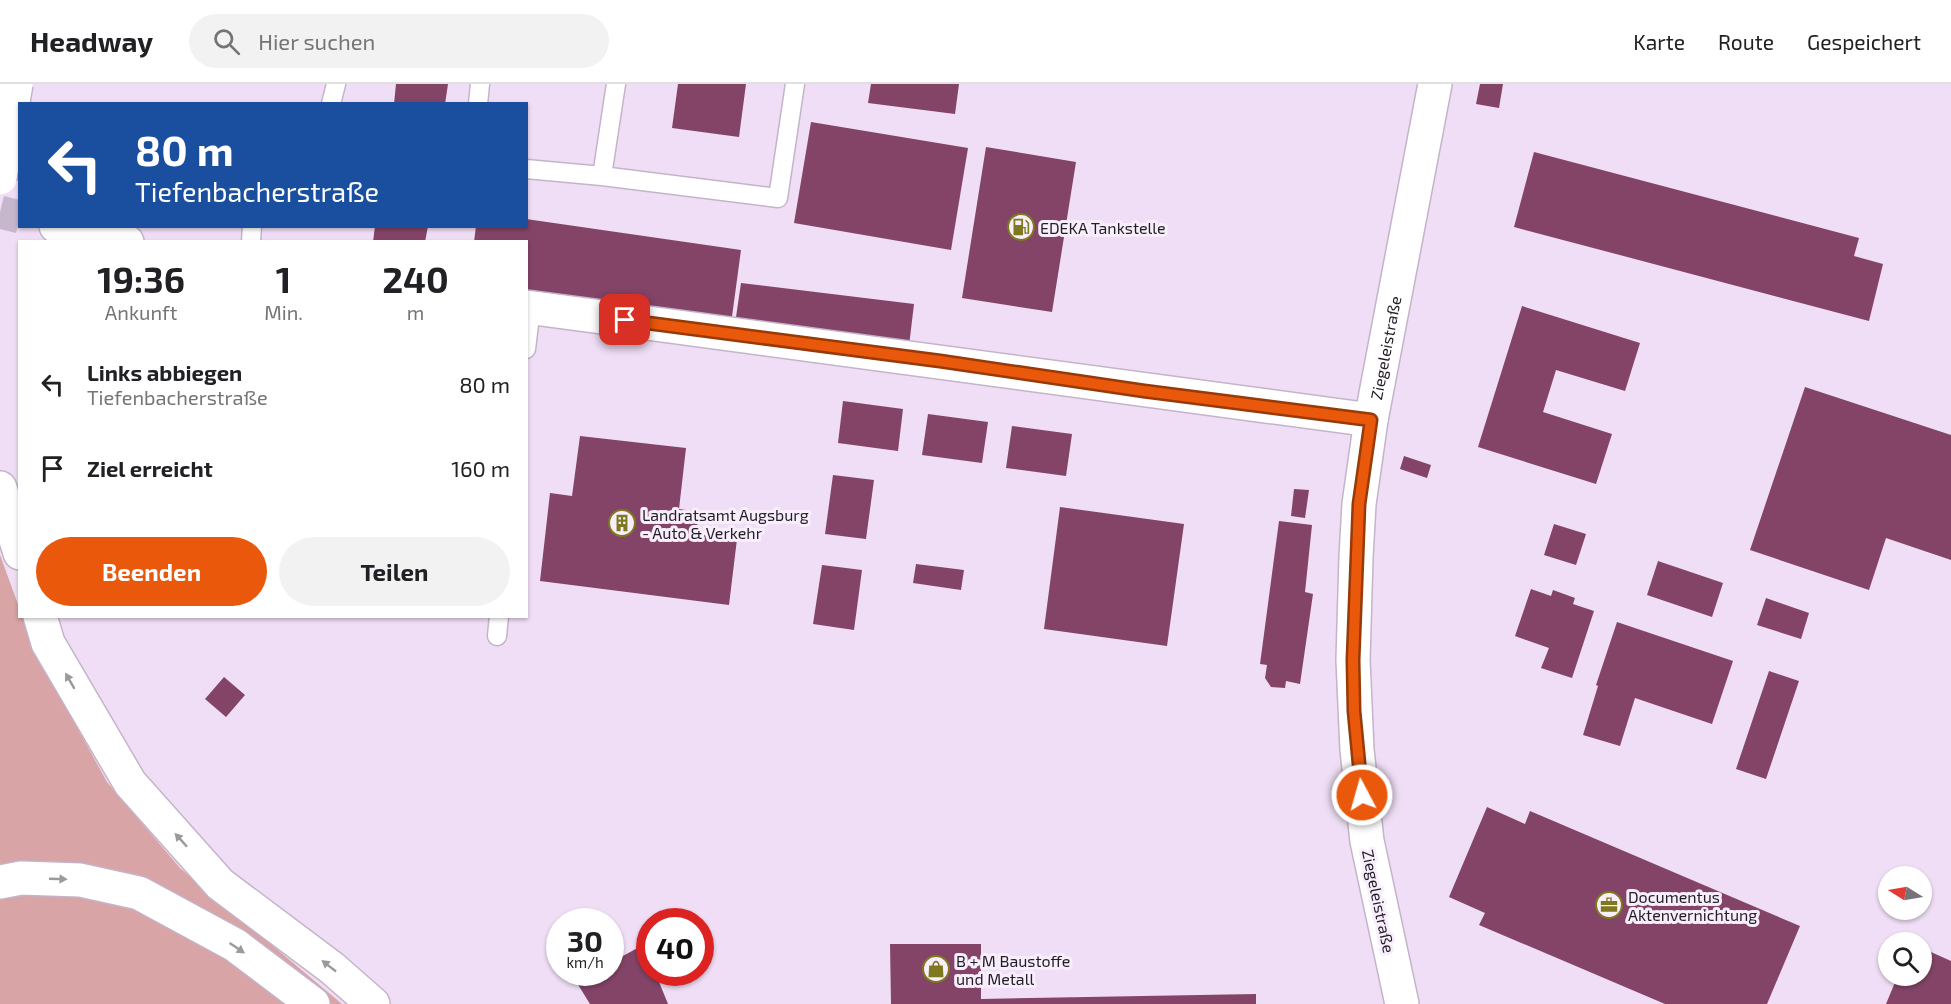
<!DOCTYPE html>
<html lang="de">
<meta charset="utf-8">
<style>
:root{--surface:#fff;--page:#f2f2f2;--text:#202124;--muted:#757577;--line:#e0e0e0;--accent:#ea580c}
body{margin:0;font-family:"Exo 2",sans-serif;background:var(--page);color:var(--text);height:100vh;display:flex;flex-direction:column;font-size:22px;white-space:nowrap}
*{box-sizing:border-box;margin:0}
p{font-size:20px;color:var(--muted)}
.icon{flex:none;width:33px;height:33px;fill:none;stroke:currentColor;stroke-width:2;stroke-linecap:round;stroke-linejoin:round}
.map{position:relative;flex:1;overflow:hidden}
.details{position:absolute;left:18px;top:156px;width:510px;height:378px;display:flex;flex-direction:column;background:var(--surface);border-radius:0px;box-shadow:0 2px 4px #0004}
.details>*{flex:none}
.hud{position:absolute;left:18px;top:18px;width:510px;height:126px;border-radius:0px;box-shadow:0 2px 4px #0004;background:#1a4fa0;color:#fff;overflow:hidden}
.needle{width:39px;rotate:281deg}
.tools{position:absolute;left:1878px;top:782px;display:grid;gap:12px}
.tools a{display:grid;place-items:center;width:54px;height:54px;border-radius:50%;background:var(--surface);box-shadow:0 2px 4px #0004;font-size:30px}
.speed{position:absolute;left:546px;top:824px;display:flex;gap:12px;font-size:30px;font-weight:700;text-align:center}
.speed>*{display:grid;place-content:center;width:78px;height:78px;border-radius:50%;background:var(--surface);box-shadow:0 2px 4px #0004;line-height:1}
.speed small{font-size:15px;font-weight:400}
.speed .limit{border:9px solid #d22;background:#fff;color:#111}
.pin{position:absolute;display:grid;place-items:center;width:51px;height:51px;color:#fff;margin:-26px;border-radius:12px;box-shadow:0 3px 9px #0006}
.me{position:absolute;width:66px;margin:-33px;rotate:354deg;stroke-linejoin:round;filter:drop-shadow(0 0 4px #0008)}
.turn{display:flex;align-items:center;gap:21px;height:126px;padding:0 18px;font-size:27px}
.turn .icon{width:78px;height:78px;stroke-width:2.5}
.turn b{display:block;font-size:42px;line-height:51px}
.eta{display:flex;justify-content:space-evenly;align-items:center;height:102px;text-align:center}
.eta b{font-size:36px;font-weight:700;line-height:42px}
.cta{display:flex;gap:12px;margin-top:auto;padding:12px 18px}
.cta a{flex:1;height:69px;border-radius:36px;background:var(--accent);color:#fff;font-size:24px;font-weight:700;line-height:69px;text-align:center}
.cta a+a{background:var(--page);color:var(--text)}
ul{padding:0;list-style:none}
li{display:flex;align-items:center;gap:18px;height:84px;padding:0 18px}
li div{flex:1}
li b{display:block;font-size:22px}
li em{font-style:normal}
header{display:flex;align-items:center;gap:36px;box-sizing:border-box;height:84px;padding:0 30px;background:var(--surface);border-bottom:2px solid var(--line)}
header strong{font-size:28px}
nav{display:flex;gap:33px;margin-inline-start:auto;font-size:21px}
.search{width:420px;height:54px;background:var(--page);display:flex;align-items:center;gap:15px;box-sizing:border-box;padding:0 21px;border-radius:33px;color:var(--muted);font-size:22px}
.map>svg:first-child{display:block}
.green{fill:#d8a4a5}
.building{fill:#834467}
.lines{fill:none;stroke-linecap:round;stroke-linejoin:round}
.minor-tunnel{stroke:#c6b7cc;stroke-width:33;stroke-dasharray:33 16;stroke-linecap:butt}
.service-casing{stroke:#c4b4ca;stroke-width:21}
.minor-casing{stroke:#c4b4ca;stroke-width:36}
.tertiary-casing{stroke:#c4b4ca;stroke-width:36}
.motorway-casing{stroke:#c4b4ca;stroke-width:36}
.service{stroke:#fff;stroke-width:18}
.minor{stroke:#fff;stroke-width:33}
.tertiary{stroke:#fff;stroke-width:33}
.motorway{stroke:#fff;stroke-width:33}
.motorway-bridge-casing{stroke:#c4b4ca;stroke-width:36;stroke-linecap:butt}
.motorway-bridge{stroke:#fff;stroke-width:33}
.oneway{fill:#9c999d}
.route-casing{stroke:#983908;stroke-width:15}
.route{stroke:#ea580c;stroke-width:10}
.labels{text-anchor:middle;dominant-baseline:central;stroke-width:6;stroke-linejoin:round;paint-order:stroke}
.poi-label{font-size:16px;fill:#231d26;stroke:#f8eefc;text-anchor:start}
.street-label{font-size:16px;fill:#231d26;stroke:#f8eefc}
</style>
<header>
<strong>Headway</strong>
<div class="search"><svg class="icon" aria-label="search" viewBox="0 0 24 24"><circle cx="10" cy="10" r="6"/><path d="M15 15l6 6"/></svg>Hier suchen</div>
<nav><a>Karte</a><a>Route</a><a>Gespeichert</a></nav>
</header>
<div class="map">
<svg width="1951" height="920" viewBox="0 0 1951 920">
<rect width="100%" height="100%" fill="#efdef5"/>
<path class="green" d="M 0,471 L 19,523 L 20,532 L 23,533 L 39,574 L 107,698 L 180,784 L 342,920 L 0,920 Z"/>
<path class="building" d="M 396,0 L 448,0 L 445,20 L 394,20 Z
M 678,0 L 746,0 L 739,53 L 672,44 Z
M 871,0 L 959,0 L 955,30 L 868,19 Z
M 1480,0 L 1503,0 L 1499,24 L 1476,20 Z
M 811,38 L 968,64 L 951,166 L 794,139 Z
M 986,63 L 1076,78 L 1052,228 L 962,214 Z
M 1534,68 L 1859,154 L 1854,172 L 1883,180 L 1869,237 L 1514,143 Z
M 526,135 L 741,166 L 731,240 L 526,211 L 526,158 L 474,158 L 476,142 L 526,142 Z
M 375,142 L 428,142 L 425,158 L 373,158 Z
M 741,199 L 914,220 L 909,262 L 735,240 Z
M 1522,222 L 1640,259 L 1625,307 L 1556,286 L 1543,328 L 1612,350 L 1596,400 L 1478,363 Z
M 1805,303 L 1951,351 L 1951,476 L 1886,454 L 1869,506 L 1750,466 Z
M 843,317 L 903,325 L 898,367 L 838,359 Z
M 928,330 L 988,338 L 982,379 L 922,371 Z
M 1012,342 L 1072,350 L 1066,392 L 1006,384 Z
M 580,352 L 686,364 L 679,425 L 699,428 L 696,450 L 737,455 L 729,521 L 540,497 L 550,409 L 572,412 Z
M 1404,372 L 1431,381 L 1427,394 L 1400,385 Z
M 833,391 L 874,396 L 866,455 L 825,450 Z
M 1294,405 L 1309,406 L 1305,434 L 1291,432 Z
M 1060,423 L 1184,440 L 1167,562 L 1044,545 Z
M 1279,437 L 1312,441 L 1305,508 L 1313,510 L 1300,600 L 1286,597 L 1285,604 L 1271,603 L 1265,594 L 1267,581 L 1260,580 Z
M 1554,440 L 1586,450 L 1576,481 L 1544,471 Z
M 1658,477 L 1723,499 L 1712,533 L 1647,511 Z
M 916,480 L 964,486 L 961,506 L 913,499 Z
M 822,481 L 862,486 L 854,546 L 813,540 Z
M 1531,505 L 1551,512 L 1553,506 L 1575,514 L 1573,520 L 1594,527 L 1572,594 L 1541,584 L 1549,564 L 1515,552 Z
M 1766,514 L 1809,529 L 1801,555 L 1757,541 Z
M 1617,538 L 1733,577 L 1712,640 L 1635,614 L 1620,662 L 1583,651 L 1598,602 L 1596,601 Z
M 1769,587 L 1799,597 L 1766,695 L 1736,685 Z
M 224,593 L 245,611 L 226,633 L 205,615 Z
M 1487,723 L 1525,740 L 1530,727 L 1800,842 L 1767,920 L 1665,920 L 1479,841 L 1485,829 L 1449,813 Z
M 890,860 L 981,860 L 981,915 L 1256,910 L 1256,920 L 891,920 Z
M 643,861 L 650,876 L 650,888 L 655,888 L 668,920 L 590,920 L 577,899 L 595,888 L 610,888 L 610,879 Z
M 1922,864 L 1951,877 L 1951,920 L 1886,920 L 1898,891 L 1922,891 Z"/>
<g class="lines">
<path class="minor-tunnel" d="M 0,128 L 20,133"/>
<defs>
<path id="service" d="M 616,0 L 602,92 L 778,114 L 795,0
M 331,20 L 336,0
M 478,20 L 480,0
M 526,85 L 602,92
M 251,158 L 252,142
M 526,265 L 531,224
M 497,552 L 499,532"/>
<path id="minor" d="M 56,142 L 127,158
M 526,223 C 808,260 1090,299 1371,336"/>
<g id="tertiary">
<path id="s1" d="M 1402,920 L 1367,757 L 1357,666 L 1353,576 L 1356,473 L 1359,420 L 1371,336 L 1435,0"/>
</g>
<path id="motorway" d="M 0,404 L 20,469
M 40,532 L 48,559 L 130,699 L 220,800 L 332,884 L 373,920
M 0,798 L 21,794 L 80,796 L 139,809 L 235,861 L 313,920"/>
</defs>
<use href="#service" class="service-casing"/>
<use href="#minor" class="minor-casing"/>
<use href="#tertiary" class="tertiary-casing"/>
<use href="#motorway" class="motorway-casing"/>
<use href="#service" class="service"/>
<use href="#minor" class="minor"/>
<use href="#tertiary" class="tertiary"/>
<use href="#motorway" class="motorway"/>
<defs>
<path id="motorway-bridge" d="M 0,94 L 16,0"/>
</defs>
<use href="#motorway-bridge" class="motorway-bridge-casing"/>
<use href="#motorway-bridge" class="motorway-bridge"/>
</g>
<defs><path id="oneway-solid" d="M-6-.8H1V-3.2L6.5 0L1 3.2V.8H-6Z" transform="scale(1.5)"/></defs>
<g class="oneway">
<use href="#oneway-solid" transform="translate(70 597) rotate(-120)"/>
<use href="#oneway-solid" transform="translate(181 756) rotate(-132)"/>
<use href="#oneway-solid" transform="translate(58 795) rotate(2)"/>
<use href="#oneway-solid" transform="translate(237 864) rotate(34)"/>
<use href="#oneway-solid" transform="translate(329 882) rotate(-142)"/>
</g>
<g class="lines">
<defs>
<path id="route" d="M 625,236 L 940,277 L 1144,307 L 1371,336 L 1359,420 L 1353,576 L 1354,627 L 1362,711"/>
</defs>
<use href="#route" class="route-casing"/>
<use href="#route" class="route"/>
</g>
<defs>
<symbol id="fuel-ring" viewBox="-11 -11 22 22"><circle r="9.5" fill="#f8eefc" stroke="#7e791f" stroke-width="1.5"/><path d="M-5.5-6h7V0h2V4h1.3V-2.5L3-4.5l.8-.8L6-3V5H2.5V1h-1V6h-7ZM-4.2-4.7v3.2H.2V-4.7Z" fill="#7e791f"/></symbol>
<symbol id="building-ring" viewBox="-11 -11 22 22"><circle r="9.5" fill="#f8eefc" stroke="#7e791f" stroke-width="1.5"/><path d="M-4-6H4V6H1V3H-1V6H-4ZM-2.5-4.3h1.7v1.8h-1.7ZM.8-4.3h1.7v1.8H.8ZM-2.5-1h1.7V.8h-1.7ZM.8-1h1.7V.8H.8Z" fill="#7e791f"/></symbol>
<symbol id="office-ring" viewBox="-11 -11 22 22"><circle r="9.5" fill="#f8eefc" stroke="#7e791f" stroke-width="1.5"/><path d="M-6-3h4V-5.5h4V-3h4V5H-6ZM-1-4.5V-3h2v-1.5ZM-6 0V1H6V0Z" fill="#7e791f"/></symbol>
<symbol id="shop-ring" viewBox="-11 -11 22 22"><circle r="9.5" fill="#f8eefc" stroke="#7e791f" stroke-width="1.5"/><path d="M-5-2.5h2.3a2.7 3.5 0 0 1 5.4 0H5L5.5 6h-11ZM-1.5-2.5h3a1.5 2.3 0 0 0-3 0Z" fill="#7e791f"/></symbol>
</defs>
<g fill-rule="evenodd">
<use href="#fuel-ring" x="1006" y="128" width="30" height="30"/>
<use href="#building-ring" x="607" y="424" width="30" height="30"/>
<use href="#office-ring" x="1594" y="806" width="30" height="30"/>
<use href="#shop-ring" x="921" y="870" width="30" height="30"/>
</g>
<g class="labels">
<g class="poi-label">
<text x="1040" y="143">EDEKA Tankstelle</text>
<text x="642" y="430">Landratsamt Augsburg<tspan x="642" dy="18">- Auto &amp; Verkehr</tspan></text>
<text x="1628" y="812">Documentus<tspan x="1628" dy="18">Aktenvernichtung</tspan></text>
<text x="956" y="876">B + M Baustoffe<tspan x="956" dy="18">und Metall</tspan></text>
</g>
<g class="street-label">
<text stroke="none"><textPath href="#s1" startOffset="663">Ziegeleistraße</textPath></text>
<text transform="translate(1379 817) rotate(78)">Ziegeleistraße</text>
</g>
</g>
</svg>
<div class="tools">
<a><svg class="needle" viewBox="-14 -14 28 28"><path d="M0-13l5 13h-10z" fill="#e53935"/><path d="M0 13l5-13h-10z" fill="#757577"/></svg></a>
<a><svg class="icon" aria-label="search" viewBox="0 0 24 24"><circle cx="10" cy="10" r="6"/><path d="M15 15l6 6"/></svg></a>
</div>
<div class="speed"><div>30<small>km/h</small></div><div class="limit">40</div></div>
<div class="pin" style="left:625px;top:236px;background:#d93025"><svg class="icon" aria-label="arrive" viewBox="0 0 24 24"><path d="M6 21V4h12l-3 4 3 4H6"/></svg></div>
<svg class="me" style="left:1362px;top:711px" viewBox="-20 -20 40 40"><circle r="17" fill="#ea580c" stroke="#fff" stroke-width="3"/><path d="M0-11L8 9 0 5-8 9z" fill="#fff"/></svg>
<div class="hud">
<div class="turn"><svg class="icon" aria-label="left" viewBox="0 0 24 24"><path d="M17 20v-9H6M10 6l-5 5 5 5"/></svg><div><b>80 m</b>Tiefenbacherstraße</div></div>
</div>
<section class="details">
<div class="eta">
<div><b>19:36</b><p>Ankunft</p></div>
<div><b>1</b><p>Min.</p></div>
<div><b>240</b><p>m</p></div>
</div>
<ul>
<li><svg class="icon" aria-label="left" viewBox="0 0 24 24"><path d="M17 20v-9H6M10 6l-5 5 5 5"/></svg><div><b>Links abbiegen</b><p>Tiefenbacherstraße</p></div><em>80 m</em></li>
<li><svg class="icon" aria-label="arrive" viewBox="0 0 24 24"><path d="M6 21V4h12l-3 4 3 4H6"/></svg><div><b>Ziel erreicht</b></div><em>160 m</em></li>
</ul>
<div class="cta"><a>Beenden</a><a>Teilen</a></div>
</section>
</div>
